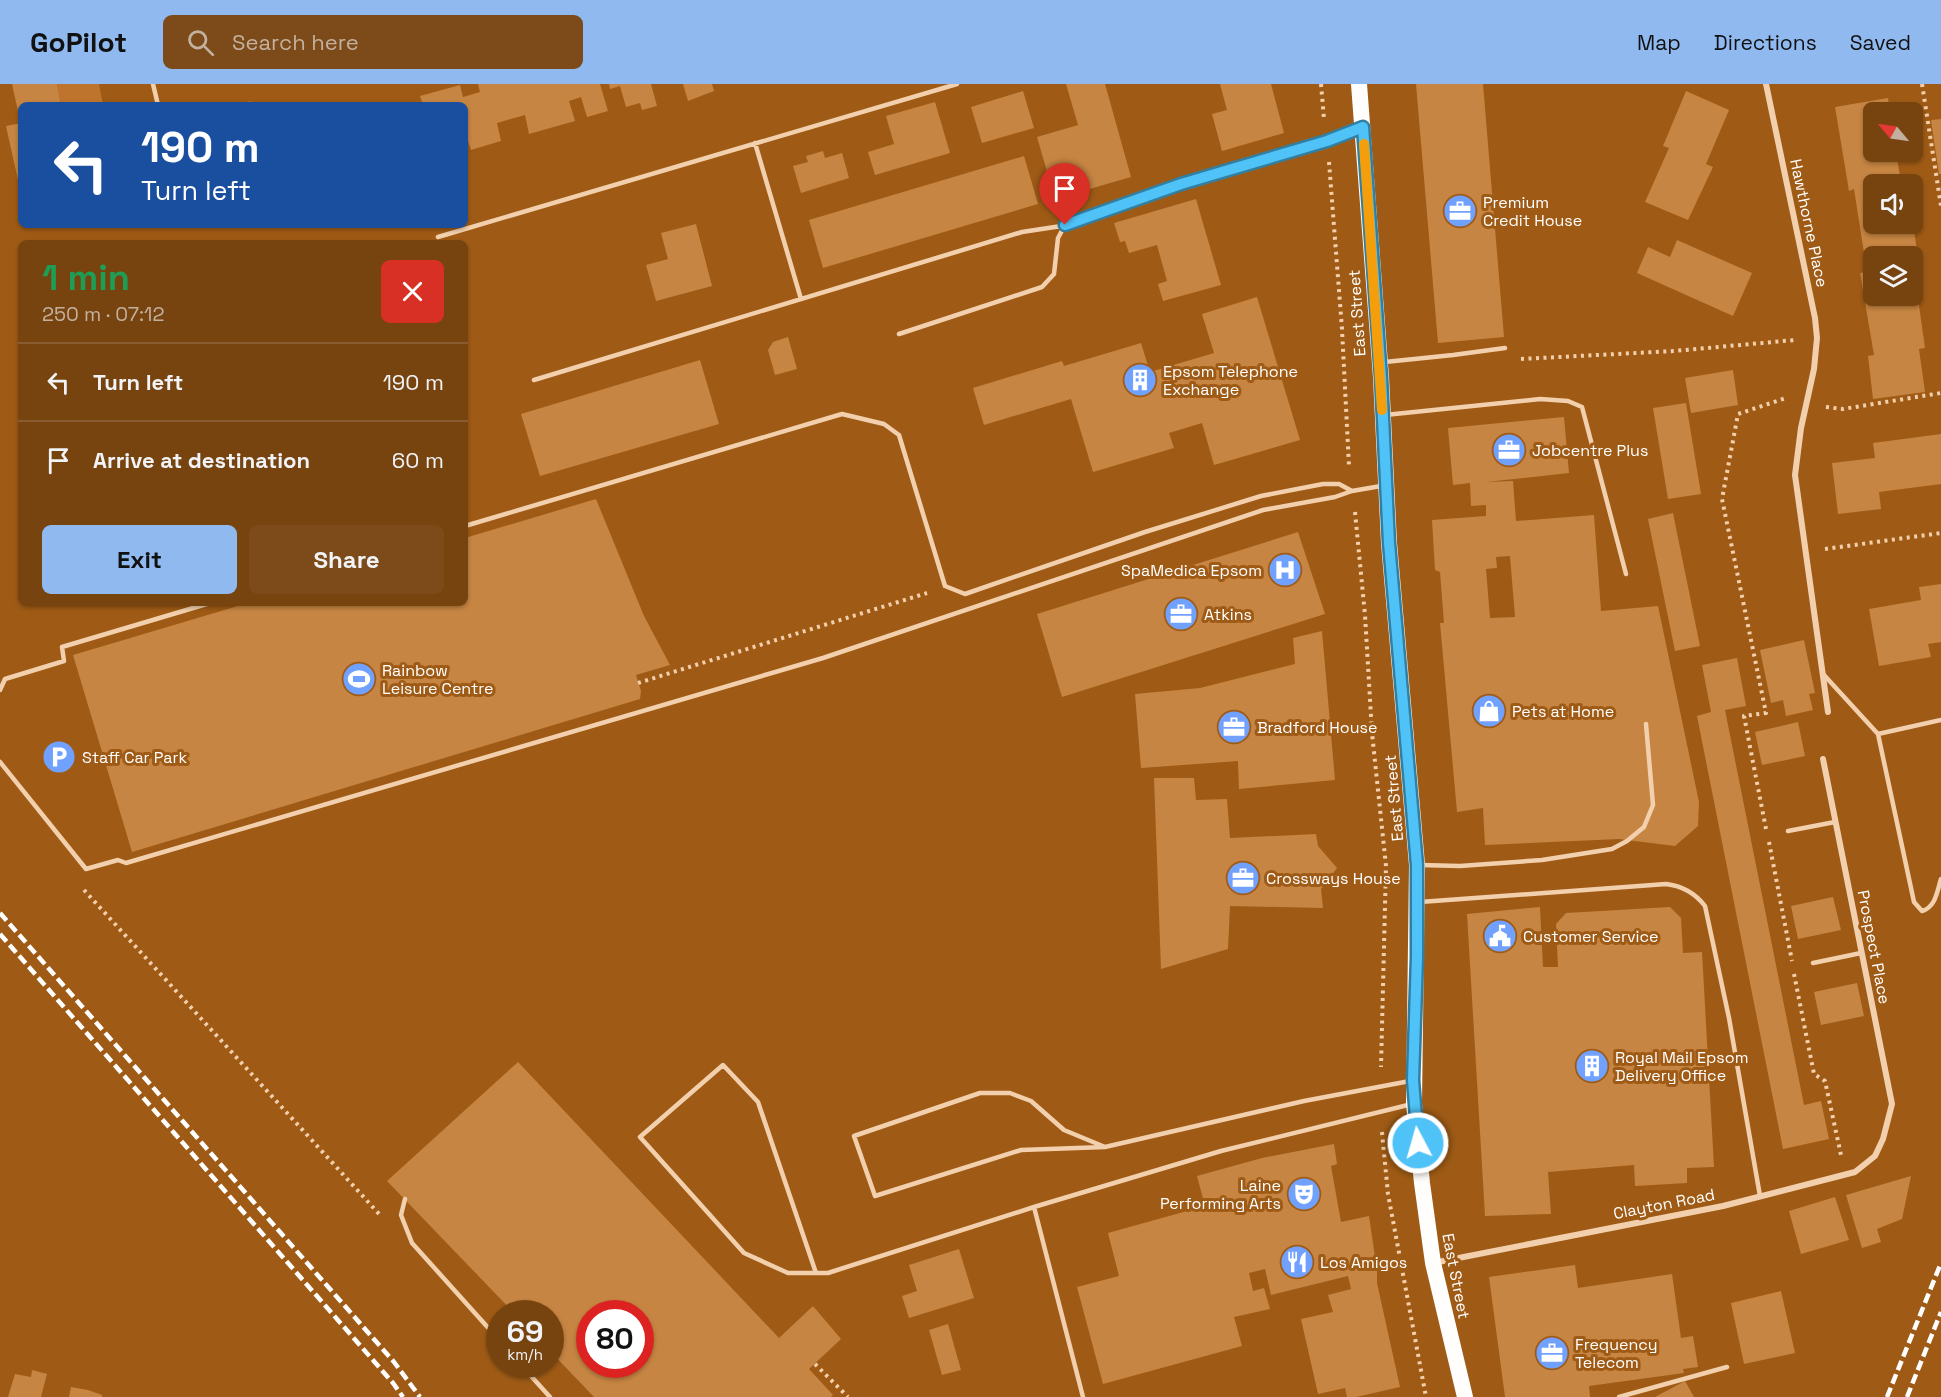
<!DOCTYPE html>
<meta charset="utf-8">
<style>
:root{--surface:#774410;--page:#7c4b19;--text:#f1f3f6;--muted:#c3b09f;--line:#885c30;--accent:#90b9f0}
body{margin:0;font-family:"Space Grotesk",sans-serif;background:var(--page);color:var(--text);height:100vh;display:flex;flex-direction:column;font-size:22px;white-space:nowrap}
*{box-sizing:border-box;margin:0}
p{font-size:20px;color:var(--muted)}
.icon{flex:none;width:33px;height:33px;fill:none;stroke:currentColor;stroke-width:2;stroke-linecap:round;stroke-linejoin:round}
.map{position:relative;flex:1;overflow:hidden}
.details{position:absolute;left:18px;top:156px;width:450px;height:366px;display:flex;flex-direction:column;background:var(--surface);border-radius:9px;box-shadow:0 2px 4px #0004}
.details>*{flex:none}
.banner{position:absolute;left:18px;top:18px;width:450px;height:126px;border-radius:9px;box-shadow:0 2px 4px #0004;background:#1a4fa0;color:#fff;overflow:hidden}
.needle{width:39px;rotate:299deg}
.tools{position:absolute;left:1863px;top:18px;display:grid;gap:12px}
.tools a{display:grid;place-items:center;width:60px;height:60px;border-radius:9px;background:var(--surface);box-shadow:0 2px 4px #0004;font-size:30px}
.speed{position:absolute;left:486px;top:1216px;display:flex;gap:12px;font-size:30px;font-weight:700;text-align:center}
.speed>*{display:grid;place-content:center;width:78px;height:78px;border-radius:50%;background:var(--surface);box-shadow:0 2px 4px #0004;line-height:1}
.speed small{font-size:15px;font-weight:400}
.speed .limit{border:9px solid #d22;background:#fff;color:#111}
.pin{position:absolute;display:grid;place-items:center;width:51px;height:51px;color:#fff;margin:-62px -26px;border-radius:50% 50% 50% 0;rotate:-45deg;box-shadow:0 0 6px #0007}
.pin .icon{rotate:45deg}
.me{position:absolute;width:66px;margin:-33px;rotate:354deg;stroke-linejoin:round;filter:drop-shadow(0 0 4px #0008)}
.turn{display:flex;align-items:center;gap:21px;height:126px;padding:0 24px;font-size:27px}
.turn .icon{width:78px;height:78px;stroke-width:2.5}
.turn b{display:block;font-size:42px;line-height:51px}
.round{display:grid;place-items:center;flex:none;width:63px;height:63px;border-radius:9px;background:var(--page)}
.summary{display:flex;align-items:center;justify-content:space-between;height:102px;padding:0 24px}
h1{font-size:36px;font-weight:600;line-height:45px;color:#1e9e55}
.primary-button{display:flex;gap:12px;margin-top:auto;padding:12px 24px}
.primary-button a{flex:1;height:69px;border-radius:9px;background:var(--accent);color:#111;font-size:24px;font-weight:600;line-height:69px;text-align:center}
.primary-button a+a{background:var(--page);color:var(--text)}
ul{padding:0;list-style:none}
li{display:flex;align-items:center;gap:18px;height:78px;padding:0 24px;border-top:2px solid var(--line)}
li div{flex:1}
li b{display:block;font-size:22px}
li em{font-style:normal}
header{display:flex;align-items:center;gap:36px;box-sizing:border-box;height:84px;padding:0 30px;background:var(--accent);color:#111}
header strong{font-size:28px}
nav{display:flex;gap:33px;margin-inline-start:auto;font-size:21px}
.search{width:420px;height:54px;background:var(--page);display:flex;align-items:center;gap:15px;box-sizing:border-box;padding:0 21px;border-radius:9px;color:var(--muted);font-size:22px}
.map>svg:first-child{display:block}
.green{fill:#be742c}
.building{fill:#c68542;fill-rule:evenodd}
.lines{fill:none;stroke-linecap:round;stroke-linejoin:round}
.path{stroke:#f3d0ad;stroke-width:4;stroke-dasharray:3 4.5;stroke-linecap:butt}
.service{stroke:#f3d0ad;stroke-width:4.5}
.minor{stroke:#f3d0ad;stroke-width:6}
.trunk{stroke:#fffefc;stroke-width:16}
.rail{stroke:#fff;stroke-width:4.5;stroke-dasharray:10 4.5;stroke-linecap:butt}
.route-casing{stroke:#337fa1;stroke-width:15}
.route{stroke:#4fc3f7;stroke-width:10}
.slow{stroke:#f59e0b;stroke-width:10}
.labels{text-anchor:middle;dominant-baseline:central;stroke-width:6;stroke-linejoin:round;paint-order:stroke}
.poi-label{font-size:16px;fill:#fff;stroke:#9f5b15;text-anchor:start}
.street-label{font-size:16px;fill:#fff;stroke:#9f5b15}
</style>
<header>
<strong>GoPilot</strong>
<div class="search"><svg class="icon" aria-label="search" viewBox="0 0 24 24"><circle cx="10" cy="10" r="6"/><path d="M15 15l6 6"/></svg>Search here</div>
<nav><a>Map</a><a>Directions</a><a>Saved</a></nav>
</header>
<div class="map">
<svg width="1941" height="1313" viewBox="0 0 1941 1313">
<rect width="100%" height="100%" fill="#9f5b15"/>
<path class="green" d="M 57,0 L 99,0 L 103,21 L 61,21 Z"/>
<path class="building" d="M 12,0 L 57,0 L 61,21 L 21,21 L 20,36 Z
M 478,0 L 600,0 L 608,27 L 587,33 L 581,13 L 569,17 L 575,37 L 529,50 L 525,31 L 497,39 L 501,57 L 471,66 L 465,48 L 465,21 L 423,21 L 420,12 L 460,1 L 463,13 L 480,8 Z
M 609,0 L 651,0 L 657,22 L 642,26 L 640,19 L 626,23 L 620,2 L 610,5 Z
M 683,0 L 712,0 L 714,7 L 688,17 Z
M 1066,0 L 1105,0 L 1131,93 L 1055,115 L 1037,53 L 1078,41 Z
M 1220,0 L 1271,0 L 1284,49 L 1222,67 L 1212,30 L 1227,26 Z
M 1416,0 L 1483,0 L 1504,253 L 1438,259 Z
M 1023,7 L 1034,44 L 982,59 L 971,23 Z
M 1686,7 L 1729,26 L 1706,80 L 1713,83 L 1688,136 L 1645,118 L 1669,64 L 1663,62 Z
M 1888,14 L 1890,28 L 1874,28 L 1874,68 L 1896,68 L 1901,98 L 1906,97 L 1907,100 L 1874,100 L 1874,140 L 1913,140 L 1919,180 L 1912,181 L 1912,172 L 1874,172 L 1874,212 L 1912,212 L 1914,186 L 1925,264 L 1919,265 L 1925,308 L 1873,315 L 1868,272 L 1874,271 L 1860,189 L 1867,188 L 1854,105 L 1849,107 L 1835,23 Z
M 935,18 L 950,69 L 875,91 L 868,68 L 894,60 L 886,32 Z
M 1941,35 L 1941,90 L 1939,90 L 1931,36 Z
M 21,39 L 21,105 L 20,105 L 6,42 Z
M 823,67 L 825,74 L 842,69 L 849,94 L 801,109 L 793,82 L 808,78 L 806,72 Z
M 1024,72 L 1038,120 L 823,184 L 809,136 Z
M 1196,115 L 1221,201 L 1163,217 L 1158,200 L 1167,197 L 1157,161 L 1129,169 L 1125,157 L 1120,158 L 1114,139 Z
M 696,140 L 712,202 L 656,217 L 646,181 L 668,175 L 661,149 Z
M 1677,156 L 1752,189 L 1733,232 L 1637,189 L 1648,163 L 1670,173 Z
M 1257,213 L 1300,356 L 1214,381 L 1202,339 L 1169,349 L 1174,364 L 1093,388 L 1071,315 L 984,341 L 973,304 L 1062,277 L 1064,282 L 1141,259 L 1150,288 L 1214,269 L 1202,230 Z
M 788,253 L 797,285 L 775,291 L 768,266 L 773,258 Z
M 700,276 L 719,340 L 540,392 L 521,330 Z
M 1733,286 L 1738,321 L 1691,329 L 1685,294 Z
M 1686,319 L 1701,410 L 1668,415 L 1653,324 Z
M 1564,333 L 1569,389 L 1486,398 L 1513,397 L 1516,437 L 1594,431 L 1601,527 L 1658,522 L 1699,718 L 1698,742 L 1675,762 L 1619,755 L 1485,761 L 1483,724 L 1457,728 L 1440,539 L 1444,539 L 1440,488 L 1435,486 L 1432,436 L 1486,432 L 1486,421 L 1471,422 L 1470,399 L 1453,401 L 1448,344 ZM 1510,472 L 1515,533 L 1490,534 L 1486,485 L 1497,484 L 1496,473 Z
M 1941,350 L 1941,400 L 1879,408 L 1881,425 L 1838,430 L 1832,379 L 1875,374 L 1873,359 Z
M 596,415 L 644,532 L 670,581 L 636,591 L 641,607 L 640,615 L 132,768 L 73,571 L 248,519 L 465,519 L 465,454 Z
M 1673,429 L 1700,562 L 1675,567 L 1648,435 Z
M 1298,448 L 1325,530 L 1062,613 L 1037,530 Z
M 1941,500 L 1941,558 L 1928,560 L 1931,573 L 1879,582 L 1869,525 L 1921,516 L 1919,503 Z
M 1322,547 L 1335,696 L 1239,705 L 1238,677 L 1141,684 L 1135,610 L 1200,604 L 1295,580 L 1293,554 Z
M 1804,556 L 1815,609 L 1809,610 L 1813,626 L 1786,632 L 1783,616 L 1771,619 L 1760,566 Z
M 1737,574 L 1746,622 L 1725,626 L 1804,1021 L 1821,1017 L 1829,1055 L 1783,1065 L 1697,632 L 1711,628 L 1702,581 Z
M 1798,638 L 1805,672 L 1762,681 L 1755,648 Z
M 1154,694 L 1194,694 L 1196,716 L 1227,715 L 1230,754 L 1316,750 L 1318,762 L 1337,784 L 1321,805 L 1323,824 L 1230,822 L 1228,865 L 1161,885 Z
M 1833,813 L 1841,846 L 1798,855 L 1791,822 Z
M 1540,823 L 1543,883 L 1558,883 L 1556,840 L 1566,829 L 1670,823 L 1681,834 L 1683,869 L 1702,868 L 1714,1083 L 1687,1084 L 1687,1099 L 1635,1102 L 1634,1081 L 1548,1088 L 1551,1130 L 1485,1132 L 1467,830 Z
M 1857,899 L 1864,932 L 1821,941 L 1814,908 Z
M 518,978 L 779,1254 L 813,1222 L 841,1255 L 809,1285 L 833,1311 L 831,1313 L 594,1313 L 550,1267 L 550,1230 L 515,1230 L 387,1097 ZM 590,1230 L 640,1230 L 640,1281 L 590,1281 Z
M 1334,1060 L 1337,1080 L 1331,1082 L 1341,1138 L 1369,1132 L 1377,1186 L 1377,1199 L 1400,1303 L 1356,1313 L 1347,1313 L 1345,1304 L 1318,1310 L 1301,1235 L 1333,1228 L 1328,1211 L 1351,1205 L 1348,1192 L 1271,1211 L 1265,1185 L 1249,1189 L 1253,1207 L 1264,1204 L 1270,1225 L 1234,1233 L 1242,1262 L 1103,1300 L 1077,1203 L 1119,1192 L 1108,1149 L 1205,1122 L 1197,1092 L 1262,1074 Z
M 1911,1092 L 1902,1135 L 1877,1145 L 1881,1158 L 1862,1164 L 1846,1111 Z
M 1835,1113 L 1849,1156 L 1801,1170 L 1789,1127 Z
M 959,1165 L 974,1214 L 909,1234 L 902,1212 L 917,1207 L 909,1181 Z
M 1575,1181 L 1578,1204 L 1672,1190 L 1681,1254 L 1693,1252 L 1698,1283 L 1683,1285 L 1684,1289 L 1589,1302 L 1590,1313 L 1505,1313 L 1489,1193 Z
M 1781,1207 L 1795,1269 L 1744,1280 L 1731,1219 Z
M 948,1240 L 961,1286 L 942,1291 L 929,1246 Z
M 32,1286 L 47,1290 L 41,1313 L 8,1313 L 15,1290 L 31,1293 Z
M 1685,1297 L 1694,1313 L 1655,1313 Z
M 71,1303 L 88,1306 L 102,1311 L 102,1313 L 69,1313 Z"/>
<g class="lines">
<path class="path" d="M 1321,0 L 1324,35
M 1922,0 L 1941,122
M 1329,78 L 1342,245 L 1349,382
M 1521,275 L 1674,267 L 1795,256
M 1826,323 L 1843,325 L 1941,309
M 1355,428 L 1365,531 L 1372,649 L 1386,782 L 1381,983
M 1825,465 L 1941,449
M 638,599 L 927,509
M 1766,745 L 1744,632 L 1766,629 L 1722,415 L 1738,330 L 1786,314
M 1769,758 L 1792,877
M 84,806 L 380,1131
M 1794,890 L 1814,990 L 1825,997 L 1841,1071
M 1382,1048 L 1388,1110 L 1426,1313
M 815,1280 L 848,1313"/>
<path class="service" d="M 153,0 L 158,21
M 245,21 L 250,20
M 755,59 L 801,215
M 438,153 L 957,0
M 899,250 L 1042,203 L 1054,190 L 1058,154 L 1065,141 L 1181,100 L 1327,57 L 1357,45
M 1385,278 L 1453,271 L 1505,264
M 534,296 L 1022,148 L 1068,141
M 1385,331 L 1540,315 L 1568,317 L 1582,323 L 1626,490
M 465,442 L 842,330 L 884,340 L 899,351 L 945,502 L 965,510 L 1145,448 L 1261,412 L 1323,400 L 1339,400 L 1352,407
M 1824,591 L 1878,650 L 1914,818 L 1922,827 C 1936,823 1937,807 1941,795
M 0,606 L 5,595 L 64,577 L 62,563 L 210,519
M 1878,650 L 1941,636
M 0,678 L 86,785 L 118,776 L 126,779 L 823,574 L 1263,426 L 1335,413 L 1352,407 L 1381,402
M 1788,747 L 1835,738
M 1420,781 L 1460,782 L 1542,776 L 1612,765 L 1627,757 L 1644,743 L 1653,721 L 1646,640
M 1420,818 L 1666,800 C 1683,802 1695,809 1705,822 L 1729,934 L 1760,1112
M 1813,879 L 1861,869
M 1105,1063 L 1021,1066 L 875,1112 L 854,1052 L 980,1009 L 1010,1009 L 1031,1017 L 1064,1046 L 1105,1063 L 1304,1017 L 1410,997
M 405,1115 L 401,1131 L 412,1159 L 500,1257
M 816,1189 L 758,1018 L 723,981 L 640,1053 L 744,1169 L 788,1189 L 828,1189 L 1034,1123
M 521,1281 L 550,1313
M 1083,1313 L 1034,1123 L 1221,1067 L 1412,1020
M 1619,1313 L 1727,1283"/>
<path class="minor" d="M 1766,0 L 1815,234 L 1817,254 L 1814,285 L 1801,344 L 1795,391 L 1828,628
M 1433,1179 L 1723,1122 L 1855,1088 L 1875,1072 L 1883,1055 L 1892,1020 L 1823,675"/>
<path class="trunk" d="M 1359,0 L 1381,293 L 1389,459 L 1417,781 L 1414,1020 L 1422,1099 L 1433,1179 L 1465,1313"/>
<path class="rail" d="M 0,829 L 394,1278 L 420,1313
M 0,850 L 393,1299 L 403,1313
M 1887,1313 L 1941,1179
M 1907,1313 L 1941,1228"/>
</g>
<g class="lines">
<defs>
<path id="route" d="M 1065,141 L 1181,100 L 1327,57 L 1363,43 L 1381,293 L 1389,459 L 1417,781 L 1417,873 L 1413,996 L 1418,1059"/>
</defs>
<use href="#route" class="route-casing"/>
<use href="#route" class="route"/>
<path class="slow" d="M 1364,60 L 1382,326"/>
</g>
<defs>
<symbol id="office-disc" viewBox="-11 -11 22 22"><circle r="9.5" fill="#70a1ff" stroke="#9f5b15"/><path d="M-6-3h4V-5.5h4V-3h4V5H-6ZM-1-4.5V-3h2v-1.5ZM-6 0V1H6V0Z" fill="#fff"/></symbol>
<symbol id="building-disc" viewBox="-11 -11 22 22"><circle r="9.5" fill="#70a1ff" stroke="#9f5b15"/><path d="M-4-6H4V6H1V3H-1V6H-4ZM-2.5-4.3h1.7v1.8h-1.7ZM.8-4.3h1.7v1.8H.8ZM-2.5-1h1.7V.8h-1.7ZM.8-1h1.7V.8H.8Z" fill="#fff"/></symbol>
<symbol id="hospital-disc" viewBox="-11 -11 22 22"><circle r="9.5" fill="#70a1ff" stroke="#9f5b15"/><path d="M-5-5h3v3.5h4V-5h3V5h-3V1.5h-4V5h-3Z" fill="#fff"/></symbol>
<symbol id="stadium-disc" viewBox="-11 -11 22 22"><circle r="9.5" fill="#70a1ff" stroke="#9f5b15"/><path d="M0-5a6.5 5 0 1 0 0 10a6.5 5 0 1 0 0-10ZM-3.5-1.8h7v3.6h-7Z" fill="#fff"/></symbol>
<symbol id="shop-disc" viewBox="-11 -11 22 22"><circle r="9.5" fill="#70a1ff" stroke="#9f5b15"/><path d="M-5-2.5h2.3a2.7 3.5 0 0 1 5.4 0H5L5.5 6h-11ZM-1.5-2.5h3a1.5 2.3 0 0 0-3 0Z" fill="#fff"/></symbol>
<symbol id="parking-disc" viewBox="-11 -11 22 22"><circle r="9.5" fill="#70a1ff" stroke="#9f5b15"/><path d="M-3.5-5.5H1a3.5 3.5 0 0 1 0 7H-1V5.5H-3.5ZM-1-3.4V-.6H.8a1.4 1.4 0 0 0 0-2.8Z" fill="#fff"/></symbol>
<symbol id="civic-disc" viewBox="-11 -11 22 22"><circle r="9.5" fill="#70a1ff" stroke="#9f5b15"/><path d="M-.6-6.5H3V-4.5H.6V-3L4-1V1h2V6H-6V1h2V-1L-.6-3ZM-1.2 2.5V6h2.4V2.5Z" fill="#fff"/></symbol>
<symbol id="theatre-disc" viewBox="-11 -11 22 22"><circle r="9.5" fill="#70a1ff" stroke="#9f5b15"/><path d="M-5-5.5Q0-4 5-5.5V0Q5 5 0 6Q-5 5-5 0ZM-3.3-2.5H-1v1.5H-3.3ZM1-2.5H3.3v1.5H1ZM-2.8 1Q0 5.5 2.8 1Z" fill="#fff"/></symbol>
<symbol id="restaurant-disc" viewBox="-11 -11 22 22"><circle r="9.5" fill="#70a1ff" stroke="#9f5b15"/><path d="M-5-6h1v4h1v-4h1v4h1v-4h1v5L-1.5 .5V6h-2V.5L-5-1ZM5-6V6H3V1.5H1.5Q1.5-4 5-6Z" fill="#fff"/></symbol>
</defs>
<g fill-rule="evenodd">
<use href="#office-disc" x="1441" y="108" width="38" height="38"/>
<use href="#building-disc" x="1121" y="277" width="38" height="38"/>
<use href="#office-disc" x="1490" y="347" width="38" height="38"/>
<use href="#hospital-disc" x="1266" y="467" width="38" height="38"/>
<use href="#office-disc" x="1162" y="511" width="38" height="38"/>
<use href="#stadium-disc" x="340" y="576" width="38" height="38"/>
<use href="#shop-disc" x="1470" y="608" width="38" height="38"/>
<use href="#office-disc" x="1215" y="624" width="38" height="38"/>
<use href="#parking-disc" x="40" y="654" width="38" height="38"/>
<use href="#office-disc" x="1224" y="775" width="38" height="38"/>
<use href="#civic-disc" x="1481" y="833" width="38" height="38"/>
<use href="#building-disc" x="1573" y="963" width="38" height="38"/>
<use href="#theatre-disc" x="1285" y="1091" width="38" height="38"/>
<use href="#restaurant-disc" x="1278" y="1159" width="38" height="38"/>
<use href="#office-disc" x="1533" y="1250" width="38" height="38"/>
</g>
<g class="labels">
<g class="poi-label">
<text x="1483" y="118">Premium<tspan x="1483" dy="18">Credit House</tspan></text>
<text x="1163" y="287">Epsom Telephone<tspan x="1163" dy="18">Exchange</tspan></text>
<text x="1532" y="366">Jobcentre Plus</text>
<text x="1262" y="486" text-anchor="end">SpaMedica Epsom</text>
<text x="1204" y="530">Atkins</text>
<text x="382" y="586">Rainbow<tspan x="382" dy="18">Leisure Centre</tspan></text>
<text x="1512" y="627">Pets at Home</text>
<text x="1257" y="643">Bradford House</text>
<text x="82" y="673">Staff Car Park</text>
<text x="1266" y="794">Crossways House</text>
<text x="1523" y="852">Customer Service</text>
<text x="1615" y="973">Royal Mail Epsom<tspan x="1615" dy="18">Delivery Office</tspan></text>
<text x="1281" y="1101" text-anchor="end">Laine<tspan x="1281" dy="18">Performing Arts</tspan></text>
<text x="1320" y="1178">Los Amigos</text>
<text x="1575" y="1260">Frequency<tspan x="1575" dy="18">Telecom</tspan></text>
</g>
<g class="street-label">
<text transform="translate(1809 139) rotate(78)">Hawthorne Place</text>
<text transform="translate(1357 229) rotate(-94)">East Street</text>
<text transform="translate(1394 714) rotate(-95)">East Street</text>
<text transform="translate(1874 863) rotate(79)">Prospect Place</text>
<text transform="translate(1664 1120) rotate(-11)">Clayton Road</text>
<text transform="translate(1456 1192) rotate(79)">East Street</text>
</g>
</g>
</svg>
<div class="tools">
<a><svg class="needle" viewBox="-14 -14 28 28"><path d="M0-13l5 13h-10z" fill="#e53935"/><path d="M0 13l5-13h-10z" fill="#c3b09f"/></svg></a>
<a><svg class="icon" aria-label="sound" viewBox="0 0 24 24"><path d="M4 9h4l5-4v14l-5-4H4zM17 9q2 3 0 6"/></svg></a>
<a><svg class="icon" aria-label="layers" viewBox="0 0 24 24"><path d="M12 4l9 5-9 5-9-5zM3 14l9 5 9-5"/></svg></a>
</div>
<div class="speed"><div>69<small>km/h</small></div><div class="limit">80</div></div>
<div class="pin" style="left:1065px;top:141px;background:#d93025"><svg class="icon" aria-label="arrive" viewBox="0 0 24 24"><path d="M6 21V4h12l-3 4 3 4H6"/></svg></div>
<svg class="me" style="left:1418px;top:1059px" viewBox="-20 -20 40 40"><circle r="17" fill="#4fc3f7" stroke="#fff" stroke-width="3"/><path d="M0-11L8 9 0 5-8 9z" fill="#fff"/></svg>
<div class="banner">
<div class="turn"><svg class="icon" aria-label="left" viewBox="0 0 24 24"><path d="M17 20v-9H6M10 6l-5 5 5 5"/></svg><div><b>190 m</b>Turn left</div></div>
</div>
<section class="details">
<div class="summary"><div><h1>1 min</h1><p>250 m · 07:12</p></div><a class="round" style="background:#d93025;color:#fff"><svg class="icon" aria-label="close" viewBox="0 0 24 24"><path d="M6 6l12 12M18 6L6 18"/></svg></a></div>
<ul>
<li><svg class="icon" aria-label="left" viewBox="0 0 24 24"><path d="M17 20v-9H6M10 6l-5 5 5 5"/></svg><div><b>Turn left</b></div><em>190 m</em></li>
<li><svg class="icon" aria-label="arrive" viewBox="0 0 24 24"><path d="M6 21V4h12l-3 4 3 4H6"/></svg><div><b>Arrive at destination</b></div><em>60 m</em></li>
</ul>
<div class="primary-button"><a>Exit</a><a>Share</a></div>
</section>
</div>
